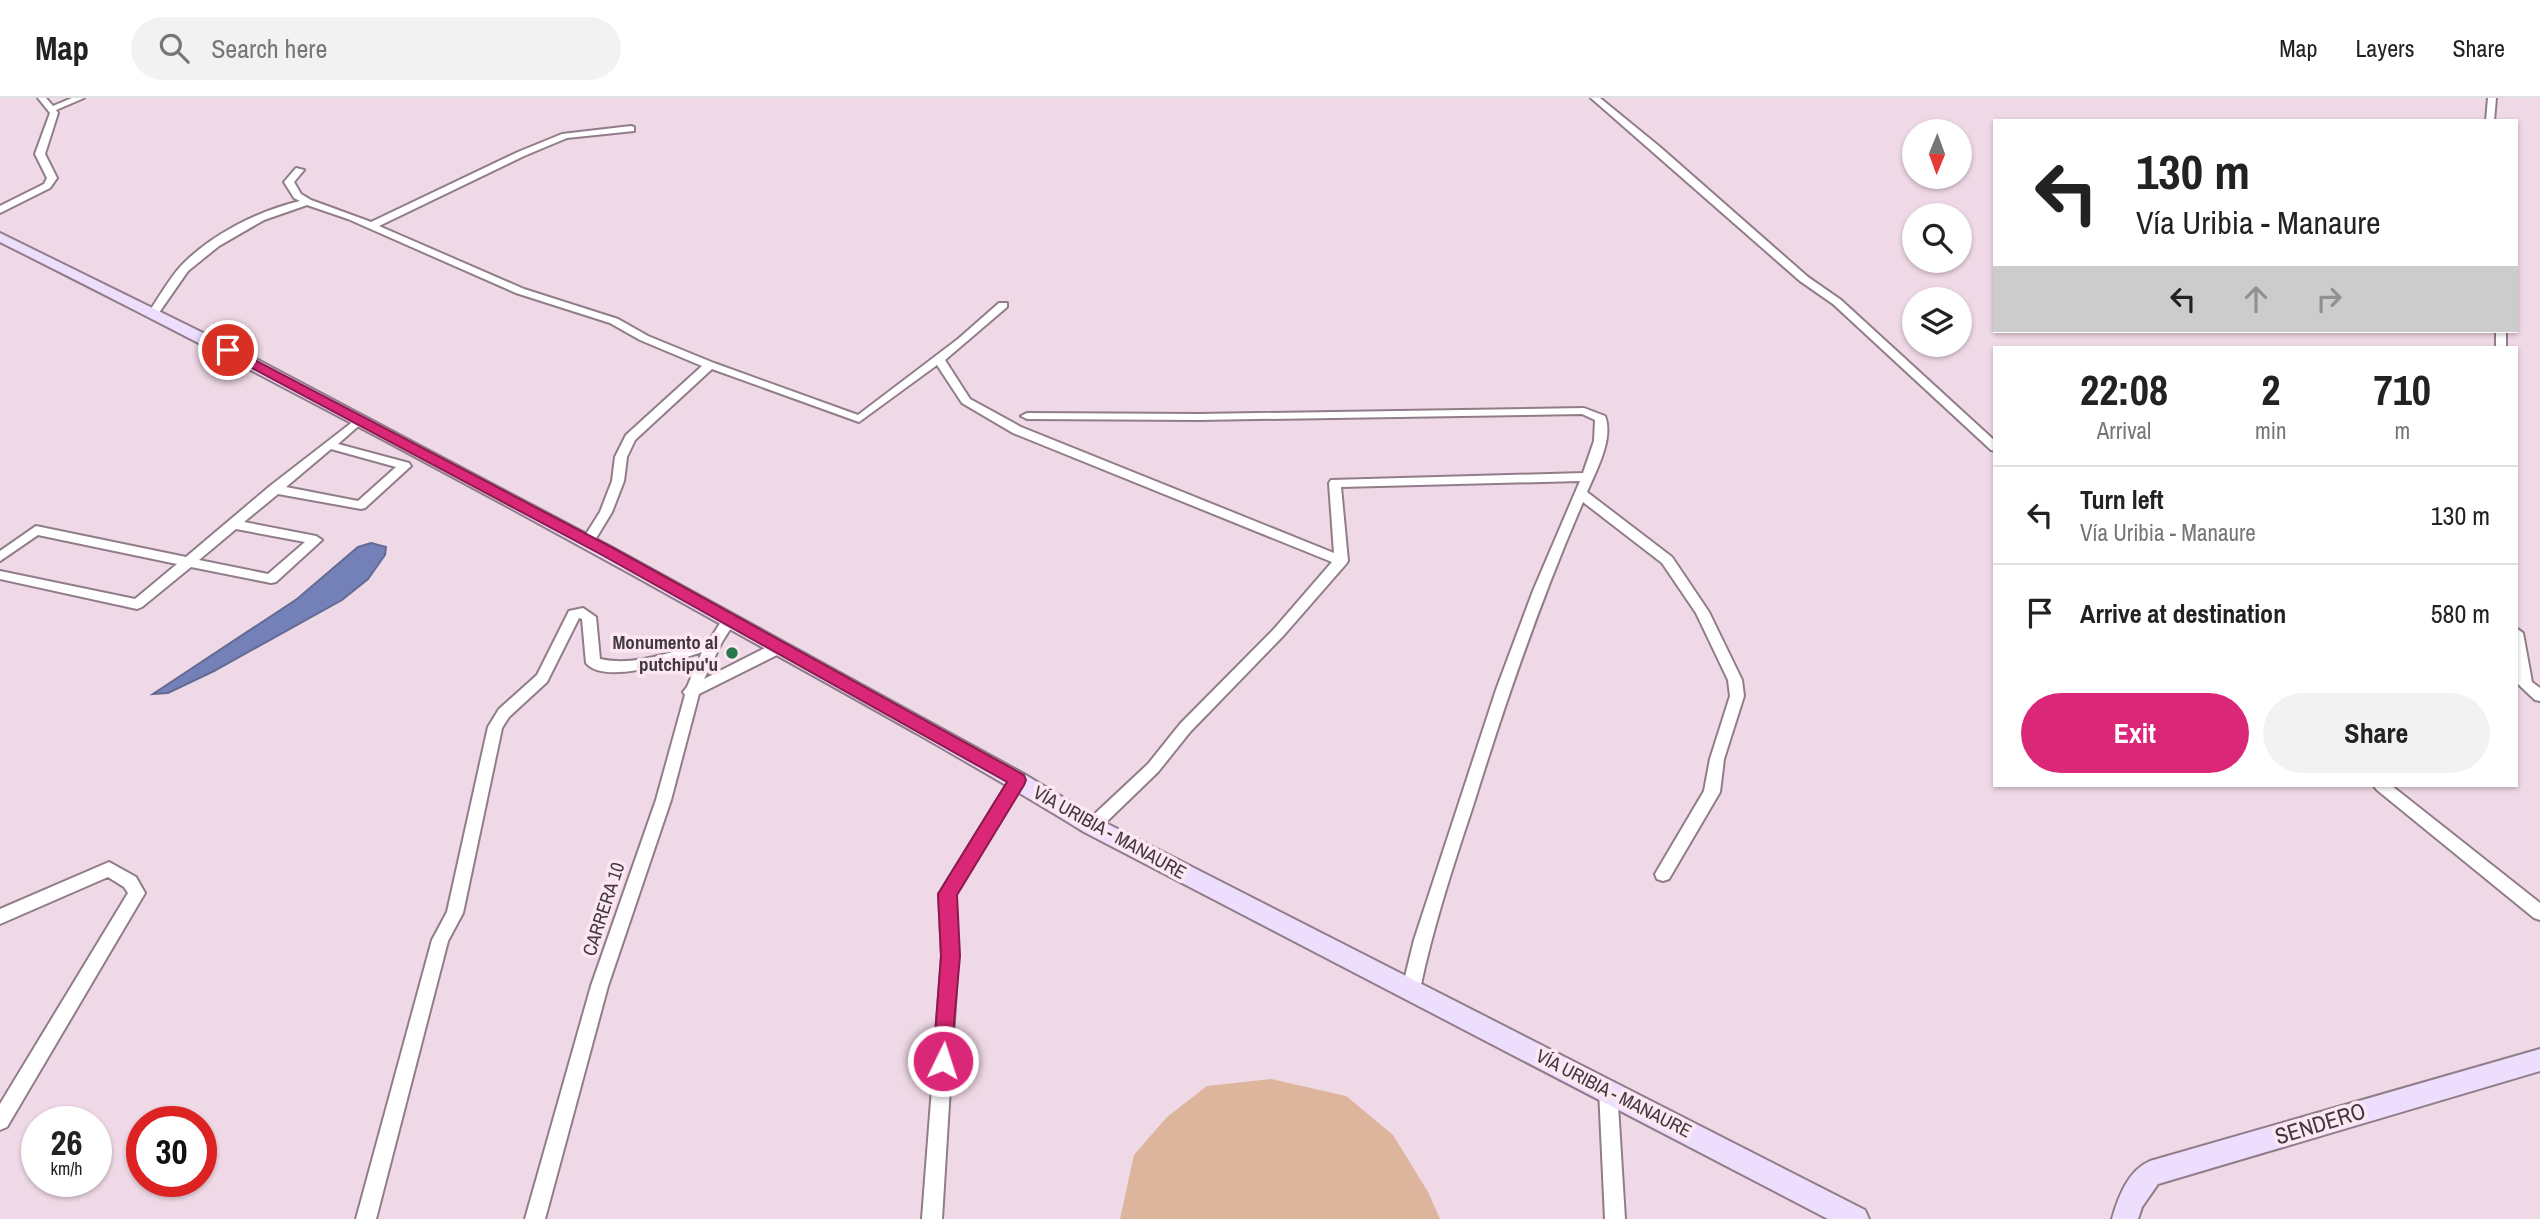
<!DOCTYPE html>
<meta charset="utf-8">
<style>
:root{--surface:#fff;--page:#f2f2f2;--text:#222;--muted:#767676;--line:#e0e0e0;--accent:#db2777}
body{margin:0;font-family:"Archivo Narrow",sans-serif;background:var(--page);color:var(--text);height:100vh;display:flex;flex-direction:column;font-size:26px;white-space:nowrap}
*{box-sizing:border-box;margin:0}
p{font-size:23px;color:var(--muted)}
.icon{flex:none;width:38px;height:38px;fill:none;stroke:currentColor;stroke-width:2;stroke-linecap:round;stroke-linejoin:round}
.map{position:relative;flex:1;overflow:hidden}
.panel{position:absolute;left:1993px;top:248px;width:525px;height:441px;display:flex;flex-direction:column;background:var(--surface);border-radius:0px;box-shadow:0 2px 5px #0004}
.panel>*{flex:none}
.hud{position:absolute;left:1993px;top:21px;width:525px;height:214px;border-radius:0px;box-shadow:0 2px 5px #0004;background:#fff;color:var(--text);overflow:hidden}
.needle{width:46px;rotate:181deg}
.buttons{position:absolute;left:1902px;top:21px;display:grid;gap:14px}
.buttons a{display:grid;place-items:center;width:70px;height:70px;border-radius:50%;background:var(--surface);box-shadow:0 2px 5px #0004;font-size:35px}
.speed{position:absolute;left:21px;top:1008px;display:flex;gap:14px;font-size:35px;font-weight:700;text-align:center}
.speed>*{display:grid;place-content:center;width:91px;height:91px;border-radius:50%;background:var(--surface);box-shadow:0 2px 5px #0004;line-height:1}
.speed small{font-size:18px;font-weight:400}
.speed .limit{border:10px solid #d22;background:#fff;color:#111}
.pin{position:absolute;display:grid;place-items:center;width:60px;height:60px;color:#fff;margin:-30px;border:4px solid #fff;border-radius:50%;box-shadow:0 2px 7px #0007}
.me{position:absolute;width:77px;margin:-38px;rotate:4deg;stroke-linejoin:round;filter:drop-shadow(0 0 5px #0008)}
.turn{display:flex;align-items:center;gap:24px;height:147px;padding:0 28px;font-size:32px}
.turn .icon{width:91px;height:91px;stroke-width:2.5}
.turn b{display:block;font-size:49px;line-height:60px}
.lanes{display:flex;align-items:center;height:66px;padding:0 28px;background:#0003;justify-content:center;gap:35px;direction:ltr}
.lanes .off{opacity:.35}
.eta{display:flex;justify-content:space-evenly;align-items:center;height:119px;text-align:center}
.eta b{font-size:42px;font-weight:700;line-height:49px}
.button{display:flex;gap:14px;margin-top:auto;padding:14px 28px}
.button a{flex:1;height:80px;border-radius:42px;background:var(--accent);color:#fff;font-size:28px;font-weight:700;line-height:80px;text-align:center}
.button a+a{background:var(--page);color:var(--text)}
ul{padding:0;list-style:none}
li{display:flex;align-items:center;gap:21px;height:98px;padding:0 28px;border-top:2px solid var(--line)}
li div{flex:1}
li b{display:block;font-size:26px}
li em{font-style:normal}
header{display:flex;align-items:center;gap:42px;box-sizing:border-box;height:98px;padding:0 35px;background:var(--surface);border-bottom:2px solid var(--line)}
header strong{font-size:33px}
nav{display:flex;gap:38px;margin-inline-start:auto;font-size:24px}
.search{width:490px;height:63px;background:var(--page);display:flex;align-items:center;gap:18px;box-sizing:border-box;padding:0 24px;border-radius:38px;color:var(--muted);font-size:26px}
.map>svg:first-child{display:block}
.green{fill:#ddb49c}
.water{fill:#7381b8;stroke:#646b93;stroke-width:2}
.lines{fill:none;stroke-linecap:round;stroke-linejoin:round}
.minor-casing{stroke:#917d89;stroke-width:4}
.secondary-casing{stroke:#917d89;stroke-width:4}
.minor{fill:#fff;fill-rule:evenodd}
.secondary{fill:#eedefe;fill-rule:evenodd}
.route{fill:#db2777;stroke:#8e194d;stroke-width:2}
.poi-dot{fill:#27794b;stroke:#fde7f3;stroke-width:2.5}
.labels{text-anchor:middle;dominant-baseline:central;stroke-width:7;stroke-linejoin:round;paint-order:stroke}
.poi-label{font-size:19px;font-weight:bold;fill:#41383d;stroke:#fde7f3;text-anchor:end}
.street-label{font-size:19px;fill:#41383d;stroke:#fde7f3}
.near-street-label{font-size:23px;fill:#41383d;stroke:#fde7f3}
</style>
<header>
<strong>Map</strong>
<div class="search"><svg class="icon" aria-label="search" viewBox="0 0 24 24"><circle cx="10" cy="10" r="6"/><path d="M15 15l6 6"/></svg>Search here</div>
<nav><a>Map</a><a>Layers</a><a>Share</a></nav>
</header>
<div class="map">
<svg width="2540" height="1121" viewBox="0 0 2540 1121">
<rect width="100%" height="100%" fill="#efd9e6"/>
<path class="green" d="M 1271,981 L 1346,998 L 1393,1037 L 1428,1094 L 1440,1121 L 1120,1121 L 1134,1057 L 1167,1019 L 1207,988 Z"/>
<path class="water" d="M 371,445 L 386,449 L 385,457 L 368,481 L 342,502 L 214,573 L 168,595 L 153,596 L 297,501 L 358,449 Z"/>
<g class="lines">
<defs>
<path id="minor" d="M 38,0 L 46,0 L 53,8 L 72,0 L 84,0 L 56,12 L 58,15 L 45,56 L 57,80 L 50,90 L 0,115 L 0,108 L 44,86 L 47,80 L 35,56 L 50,15 Z
M 1591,0 L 1600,0 L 1660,49 L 1808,179 L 1841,202 L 1995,343 L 1995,353 L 1991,352 L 1833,206 L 1800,183 Z
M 2488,0 L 2496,0 L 2494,23 L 2486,23 Z
M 631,28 L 634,29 L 634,33 L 567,40 L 524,58 L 379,128 L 524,191 L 618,221 L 648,238 L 714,265 L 858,317 L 958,241 L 999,205 L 1007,205 L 1007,209 L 945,262 L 970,301 L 1021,329 L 1334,455 L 1329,385 L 1331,382 L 1583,375 L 1594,343 L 1595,322 L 1582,316 L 1199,322 L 1027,321 L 1021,318 L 1027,315 L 1199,316 L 1584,310 L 1605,318 C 1614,340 1596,373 1587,394 L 1672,459 L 1709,514 L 1742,582 L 1744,598 L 1724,661 L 1720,694 L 1669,781 L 1663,783 L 1657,781 L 1655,776 L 1704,693 L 1710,661 L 1730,598 L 1728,582 L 1696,515 L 1662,465 L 1583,404 C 1540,503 1505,605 1473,708 C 1453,768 1433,829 1420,891 L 1417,896 L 1411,899 L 1405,896 L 1402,891 L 1414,842 L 1496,592 L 1533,493 L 1580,383 L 1341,389 L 1348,463 L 1346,466 L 1284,537 L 1190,634 L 1158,674 L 1098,732 L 1092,734 L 1086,732 L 1084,728 L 1086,724 L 1148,666 L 1180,626 L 1274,531 L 1332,464 L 1013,335 L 962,305 L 937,267 L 859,324 L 712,271 L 635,342 L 627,359 L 624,383 L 612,414 L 592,447 L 587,448 L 581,444 L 600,414 L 612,383 L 615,359 L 626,337 L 702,268 L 640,242 L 610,225 L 516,195 L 348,121 L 307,107 L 264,122 L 219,148 L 188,173 L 158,216 L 154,217 L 149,214 C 159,199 168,183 180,169 C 210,137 258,113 300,103 L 294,100 L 284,84 L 296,70 L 304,72 L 294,84 L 301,96 L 311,102 L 371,124 L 518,54 L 562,36 Z
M 2496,233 L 2506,233 L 2506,250 L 2496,250 Z
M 359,319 L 365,322 L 363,324 L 338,346 L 409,365 L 411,368 L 365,410 L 361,411 L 278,396 L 244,424 L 316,438 L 322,442 L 276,484 L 271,485 L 191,469 L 142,509 L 137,511 L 0,481 L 0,473 L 135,501 L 177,466 L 38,437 L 0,463 L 0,453 L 36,428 L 186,459 L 270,388 ZM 331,351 L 396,369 L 358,403 L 286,389 ZM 236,431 L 305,444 L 268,476 L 199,462 Z
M 583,510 L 596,519 L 600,561 C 636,569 674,553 709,543 L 724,519 L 729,517 L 736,522 L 722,544 L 704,581 L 773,546 L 778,545 L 785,550 L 783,554 L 699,596 L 671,702 L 608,888 L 545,1121 L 525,1121 L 591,888 L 656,702 L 685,597 L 683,594 L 687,589 L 702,554 C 677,562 605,588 586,565 L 582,521 L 579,520 L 547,584 L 509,619 L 502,630 L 463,815 L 448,843 L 376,1121 L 356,1121 L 432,842 L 447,814 L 488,629 L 499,611 L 537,577 L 569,513 Z
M 2516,530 L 2523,535 L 2532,584 L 2540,590 L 2540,603 L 2535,602 L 2518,586 Z
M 1017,676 L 1022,678 L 1025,682 L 955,797 L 958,858 L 942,1121 L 922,1121 L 942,858 L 939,796 L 1012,678 Z
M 2374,688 L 2392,688 L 2540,805 L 2540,822 L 2534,820 L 2377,692 Z
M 109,764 L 136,779 L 145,795 L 7,1029 L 0,1032 L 0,1006 L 128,795 L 124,789 L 108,779 L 0,826 L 0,811 Z
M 1608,982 L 1614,985 L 1617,991 L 1625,1121 L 1605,1121 L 1599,991 L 1602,985 Z"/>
<path id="secondary" d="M 0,135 L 258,262 L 613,450 L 1024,676 L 1100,722 L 1865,1112 L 1869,1121 L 1828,1121 L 1084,734 C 975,667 863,605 751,543 C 504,404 254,271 0,144 Z
M 2540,951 L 2540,973 L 2158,1086 L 2142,1109 L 2138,1121 L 2112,1121 C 2118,1100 2128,1072 2150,1063 Z"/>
</defs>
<use href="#minor" class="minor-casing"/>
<use href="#secondary" class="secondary-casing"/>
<use href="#minor" class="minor"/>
<use href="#secondary" class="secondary"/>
</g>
<path class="route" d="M 228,248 L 613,450 L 1024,677 L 1026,682 L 1024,687 L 957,797 L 960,858 L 950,970 L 943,973 L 936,970 L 933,963 L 941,858 L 938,796 L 1007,684 L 602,457 L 224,255 L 222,252 Z"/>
<circle class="poi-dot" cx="732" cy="555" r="7"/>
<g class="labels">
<g class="poi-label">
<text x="718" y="544">Monumento al<tspan x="718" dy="22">putchipu'u</tspan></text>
</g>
<g class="street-label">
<text transform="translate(1110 734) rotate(29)">VÍA URIBIA - MANAURE</text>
<text transform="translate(603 811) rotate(-72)">CARRERA 10</text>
<text transform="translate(1614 995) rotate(27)">VÍA URIBIA - MANAURE</text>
</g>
<g class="near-street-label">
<text transform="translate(2320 1025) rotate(-17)">SENDERO</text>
</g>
</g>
</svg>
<div class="buttons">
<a><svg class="needle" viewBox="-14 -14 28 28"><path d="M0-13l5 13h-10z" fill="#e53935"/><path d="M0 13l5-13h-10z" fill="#767676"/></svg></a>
<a><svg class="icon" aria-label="search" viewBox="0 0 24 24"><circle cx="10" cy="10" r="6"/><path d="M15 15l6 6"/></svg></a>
<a><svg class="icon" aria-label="layers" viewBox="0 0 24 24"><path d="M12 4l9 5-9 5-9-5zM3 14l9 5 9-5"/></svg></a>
</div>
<div class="speed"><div>26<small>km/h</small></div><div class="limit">30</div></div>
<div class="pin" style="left:228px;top:252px;background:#d93025"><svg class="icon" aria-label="arrive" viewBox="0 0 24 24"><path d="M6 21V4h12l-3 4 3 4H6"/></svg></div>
<svg class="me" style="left:943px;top:963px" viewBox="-20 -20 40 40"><circle r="17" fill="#db2777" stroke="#fff" stroke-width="3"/><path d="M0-11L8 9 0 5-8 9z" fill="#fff"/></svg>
<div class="hud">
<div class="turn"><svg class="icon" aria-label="left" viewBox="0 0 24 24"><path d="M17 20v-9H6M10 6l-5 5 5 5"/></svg><div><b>130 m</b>Vía Uribia - Manaure</div></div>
<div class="lanes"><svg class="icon" aria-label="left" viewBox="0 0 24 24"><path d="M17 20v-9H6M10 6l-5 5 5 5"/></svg><svg class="icon off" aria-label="ahead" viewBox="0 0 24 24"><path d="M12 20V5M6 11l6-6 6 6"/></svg><svg class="icon off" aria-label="right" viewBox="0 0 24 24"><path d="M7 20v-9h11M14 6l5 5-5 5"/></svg></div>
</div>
<section class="panel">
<div class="eta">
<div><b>22:08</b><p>Arrival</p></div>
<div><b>2</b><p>min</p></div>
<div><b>710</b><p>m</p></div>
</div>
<ul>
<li><svg class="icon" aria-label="left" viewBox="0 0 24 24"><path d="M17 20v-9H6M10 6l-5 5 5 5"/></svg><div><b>Turn left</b><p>Vía Uribia - Manaure</p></div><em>130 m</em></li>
<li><svg class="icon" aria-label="arrive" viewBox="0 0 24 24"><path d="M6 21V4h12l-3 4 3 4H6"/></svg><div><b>Arrive at destination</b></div><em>580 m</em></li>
</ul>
<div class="button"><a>Exit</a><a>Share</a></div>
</section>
</div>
